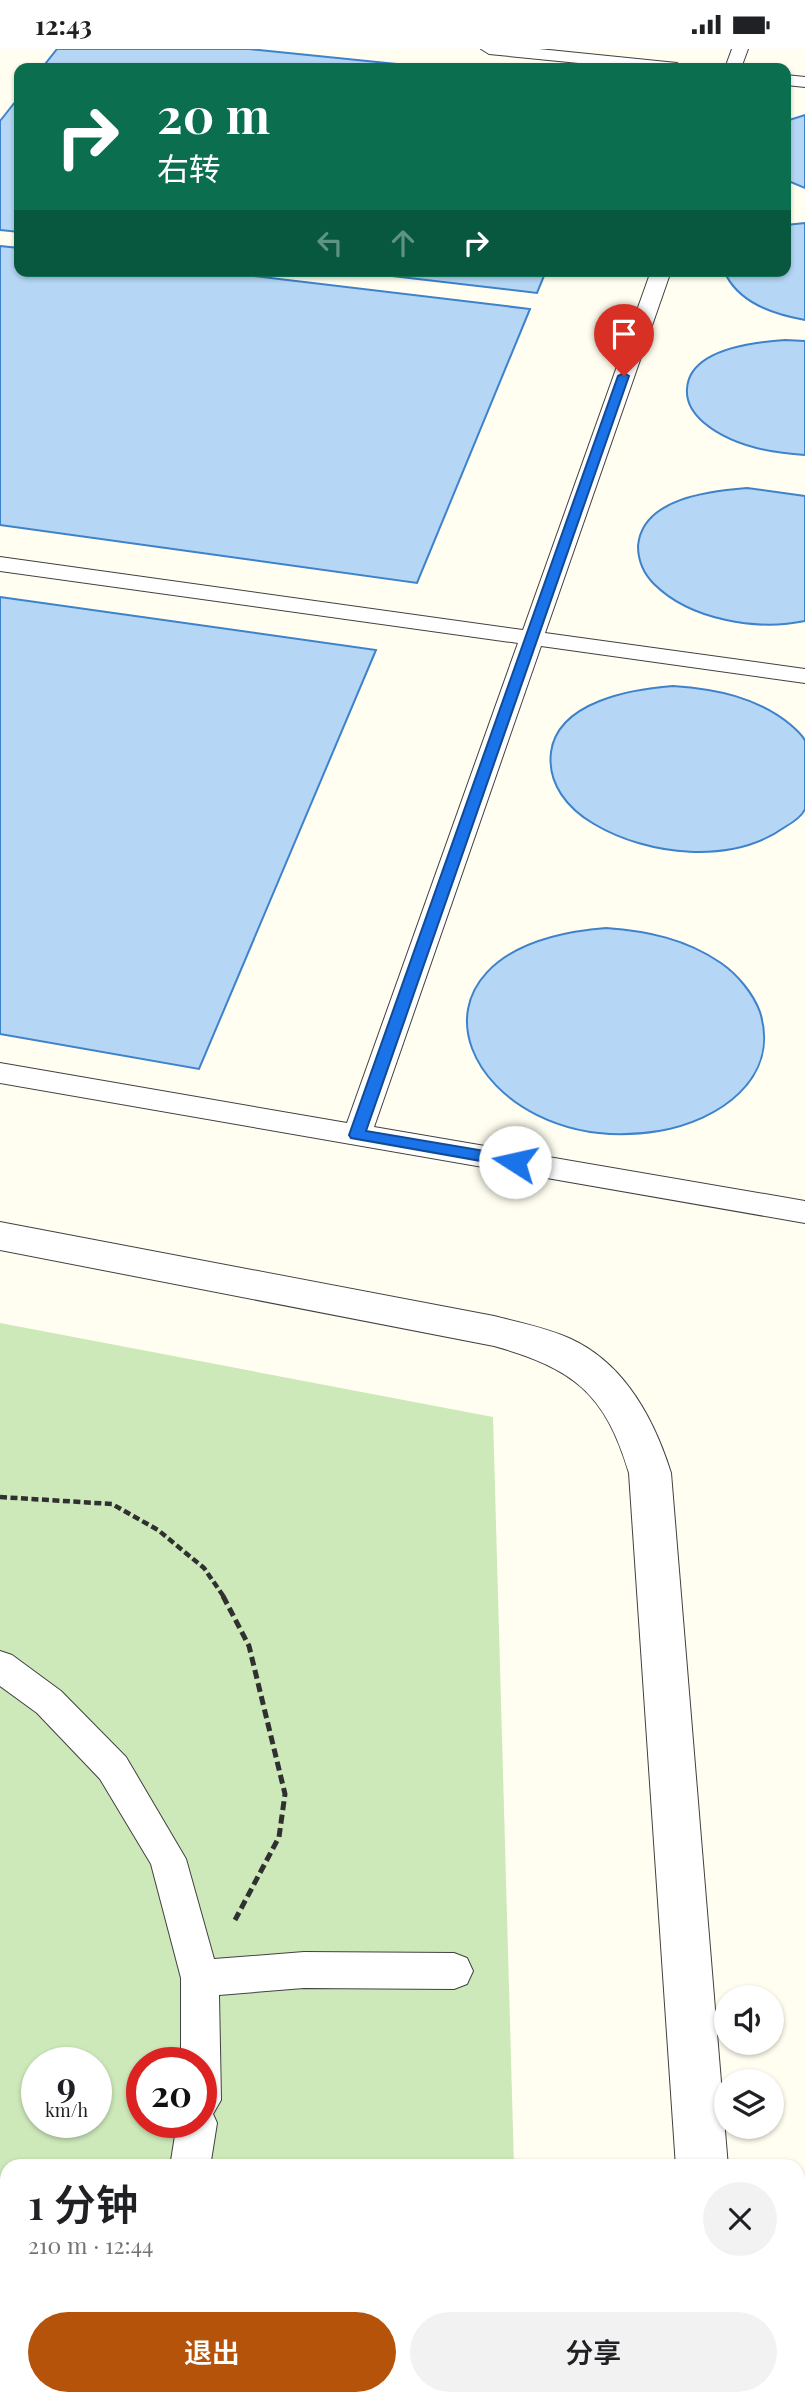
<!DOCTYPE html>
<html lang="zh">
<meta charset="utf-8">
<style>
:root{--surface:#fff;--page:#f2f2f2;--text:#202124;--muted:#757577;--accent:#b45309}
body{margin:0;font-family:"Playfair Display","Noto Sans SC",serif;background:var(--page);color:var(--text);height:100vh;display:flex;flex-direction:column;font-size:26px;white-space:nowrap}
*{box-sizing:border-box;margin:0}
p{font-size:23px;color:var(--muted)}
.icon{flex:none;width:38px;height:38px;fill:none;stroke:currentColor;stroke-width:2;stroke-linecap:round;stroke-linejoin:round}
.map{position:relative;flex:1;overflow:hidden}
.details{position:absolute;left:0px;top:2110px;width:805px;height:247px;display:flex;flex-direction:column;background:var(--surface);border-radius:21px 21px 0 0;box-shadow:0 2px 5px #0004}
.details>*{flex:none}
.hud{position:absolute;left:14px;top:14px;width:777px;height:214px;border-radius:14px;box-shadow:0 2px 5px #0004;background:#0b6e4f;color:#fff;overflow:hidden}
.controls{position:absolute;left:714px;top:1936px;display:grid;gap:14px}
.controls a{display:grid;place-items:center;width:70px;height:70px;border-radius:50%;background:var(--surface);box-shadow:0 2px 5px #0004;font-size:35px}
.speed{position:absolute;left:21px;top:1998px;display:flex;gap:14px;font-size:35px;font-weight:700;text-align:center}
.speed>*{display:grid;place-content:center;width:91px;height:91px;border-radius:50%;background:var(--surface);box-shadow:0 2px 5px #0004;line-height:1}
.speed small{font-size:18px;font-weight:400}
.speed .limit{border:10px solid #d22;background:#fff;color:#111}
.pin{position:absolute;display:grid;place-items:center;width:60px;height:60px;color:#fff;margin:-72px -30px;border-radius:50% 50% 50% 0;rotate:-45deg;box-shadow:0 0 7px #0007}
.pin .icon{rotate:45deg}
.me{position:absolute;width:77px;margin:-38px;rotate:280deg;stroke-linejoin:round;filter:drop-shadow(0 0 5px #0008)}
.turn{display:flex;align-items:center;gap:24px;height:147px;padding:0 28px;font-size:32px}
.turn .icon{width:91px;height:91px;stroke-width:2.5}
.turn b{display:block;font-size:49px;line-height:60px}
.lanes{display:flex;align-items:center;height:66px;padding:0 28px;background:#0003;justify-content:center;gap:35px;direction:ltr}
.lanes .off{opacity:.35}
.round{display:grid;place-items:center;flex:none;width:74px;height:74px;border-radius:37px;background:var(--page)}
.head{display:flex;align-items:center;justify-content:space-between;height:119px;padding:0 28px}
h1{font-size:42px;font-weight:600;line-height:52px}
.primary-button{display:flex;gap:14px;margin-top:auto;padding:14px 28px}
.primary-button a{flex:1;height:80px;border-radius:42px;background:var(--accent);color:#fff;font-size:28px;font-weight:600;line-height:80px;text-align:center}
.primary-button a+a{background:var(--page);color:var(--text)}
.status{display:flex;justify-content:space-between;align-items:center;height:49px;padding:0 35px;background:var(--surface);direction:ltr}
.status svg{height:19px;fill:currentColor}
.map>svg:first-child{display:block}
.green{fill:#cde9ba;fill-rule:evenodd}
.water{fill:#b5d6f5;stroke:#3d82cb;stroke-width:2}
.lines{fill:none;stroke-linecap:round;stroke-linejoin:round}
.lane-casing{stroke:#414141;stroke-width:2}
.street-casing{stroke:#414141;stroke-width:2}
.path-far1{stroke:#303030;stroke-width:4.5;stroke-dasharray:7 3.5;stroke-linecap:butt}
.path{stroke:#303030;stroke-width:5;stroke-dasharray:9 4.5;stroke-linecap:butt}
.lane{fill:#fff;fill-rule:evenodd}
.street{fill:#fff;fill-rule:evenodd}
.route{fill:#1a73e8;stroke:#114b97;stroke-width:2}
</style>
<div class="status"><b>12:43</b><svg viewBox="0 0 49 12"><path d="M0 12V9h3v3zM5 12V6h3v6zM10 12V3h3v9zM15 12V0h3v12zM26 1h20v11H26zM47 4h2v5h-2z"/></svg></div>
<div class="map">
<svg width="805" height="2356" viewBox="0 0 805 2356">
<rect width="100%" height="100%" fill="#fffef0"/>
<path class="green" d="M 0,1274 L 493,1368 L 514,2117 L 7,2118 L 7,2350 L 521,2350 L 521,2356 L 0,2356 ZM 37,2014 L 96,2014 L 96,2074 L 37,2074 ZM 142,2014 L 201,2014 L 201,2074 L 142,2074 Z"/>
<path class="water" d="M 57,0 L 249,0 L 436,19 L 42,19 Z
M 19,48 L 19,183 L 0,181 L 0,72 Z
M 805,66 L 805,139 L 786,131 L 786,72 Z
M 805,174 L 805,271 C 773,265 738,254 724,222 L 786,222 L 786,176 Z
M 0,197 L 19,199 L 19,222 L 212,222 L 530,260 L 417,534 L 0,476 Z
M 349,222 L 546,222 L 537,244 Z
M 785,291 L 805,292 L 805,406 C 770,404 731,397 703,373 C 694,365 686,353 687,340 C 689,300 755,293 785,291 Z
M 747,439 L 805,447 L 805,572 C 757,582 690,571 654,535 C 644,525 638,511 638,497 C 642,449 710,442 747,439 Z
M 0,548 L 376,601 L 199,1020 L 0,985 Z
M 673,637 C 716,640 757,648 791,676 C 795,680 803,686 805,692 C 805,700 805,714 805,723 C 805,734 805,751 805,760 C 802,768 792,774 785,778 C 732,816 648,807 594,775 C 568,760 547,735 551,703 C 558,652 633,640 673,637 Z
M 606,879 C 648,882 686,890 721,914 C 737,925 753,944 760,963 C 781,1030 718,1072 659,1082 C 469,1113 368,898 606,879 Z"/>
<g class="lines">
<defs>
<path id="lane" d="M 481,0 L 539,0 L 677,14 L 685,19 L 629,19 L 489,5 Z
M 732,0 L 748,0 L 741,19 L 725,19 Z
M 786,26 L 805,28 L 805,38 L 786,36 Z
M 651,222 L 671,222 L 545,584 L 805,620 L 805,634 L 541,597 L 374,1078 L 805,1152 L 805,1174 L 0,1034 L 0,1014 L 347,1074 L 518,594 L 0,522 L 0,508 L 523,581 Z
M 0,1602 L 12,1606 L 61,1642 L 126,1708 L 186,1810 L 214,1910 L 304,1903 L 454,1904 L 467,1909 L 473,1922 L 467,1935 L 454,1940 L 304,1939 L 219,1946 L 221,2051 L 213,2065 L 217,2074 L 210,2118 L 170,2118 L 177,2074 L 201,2074 L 201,2014 L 181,2014 L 181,1929 L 151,1815 L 100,1730 L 37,1664 L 0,1637 Z
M 77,2350 L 121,2350 L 119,2356 L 75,2356 Z"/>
<path id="street" d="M 0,1173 L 494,1267 C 520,1274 547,1279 571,1290 C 625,1315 654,1370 671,1424 L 728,2118 L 676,2118 L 629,1424 C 605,1343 572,1319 494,1297 L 0,1201 Z
M 691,2350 L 747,2350 L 748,2356 L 692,2356 Z"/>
</defs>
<use href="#lane" class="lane-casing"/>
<use href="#street" class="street-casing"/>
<path class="path-far1" d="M 0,1448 L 112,1455 L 158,1481 L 204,1519 L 224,1548"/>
<path class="path" d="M 223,1547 L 249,1597 L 285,1745 L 279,1788 L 235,1871"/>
<use href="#lane" class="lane"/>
<use href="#street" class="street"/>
</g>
<path class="route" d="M 624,324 L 629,327 L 366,1082 L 515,1107 L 523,1113 L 515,1118 L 351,1089 L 349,1086 L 618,327 Z"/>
</svg>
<div class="controls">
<a><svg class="icon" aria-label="sound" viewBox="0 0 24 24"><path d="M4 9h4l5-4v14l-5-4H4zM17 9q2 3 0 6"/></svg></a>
<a><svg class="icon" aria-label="layers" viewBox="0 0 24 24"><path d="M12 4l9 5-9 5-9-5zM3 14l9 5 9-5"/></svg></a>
</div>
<div class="speed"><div>9<small>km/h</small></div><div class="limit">20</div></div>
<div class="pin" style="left:624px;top:327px;background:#d93025"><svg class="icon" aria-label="arrive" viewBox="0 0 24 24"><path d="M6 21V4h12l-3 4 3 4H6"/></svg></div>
<svg class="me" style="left:515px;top:1113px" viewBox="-20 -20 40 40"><circle r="19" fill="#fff"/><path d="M0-13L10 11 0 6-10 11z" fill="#1a73e8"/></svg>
<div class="hud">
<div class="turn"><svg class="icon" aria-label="right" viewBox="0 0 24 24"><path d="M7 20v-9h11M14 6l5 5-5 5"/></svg><div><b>20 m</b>右转</div></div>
<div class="lanes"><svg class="icon off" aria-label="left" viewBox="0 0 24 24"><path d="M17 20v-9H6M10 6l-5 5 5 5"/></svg><svg class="icon off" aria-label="ahead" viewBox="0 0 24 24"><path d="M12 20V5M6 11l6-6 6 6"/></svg><svg class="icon" aria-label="right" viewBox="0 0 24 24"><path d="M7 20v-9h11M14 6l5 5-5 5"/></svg></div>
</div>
<section class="details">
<div class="head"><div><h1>1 分钟</h1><p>210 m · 12:44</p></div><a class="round"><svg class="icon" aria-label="close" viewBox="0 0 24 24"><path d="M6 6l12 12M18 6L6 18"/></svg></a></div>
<div class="primary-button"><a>退出</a><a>分享</a></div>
</section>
</div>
